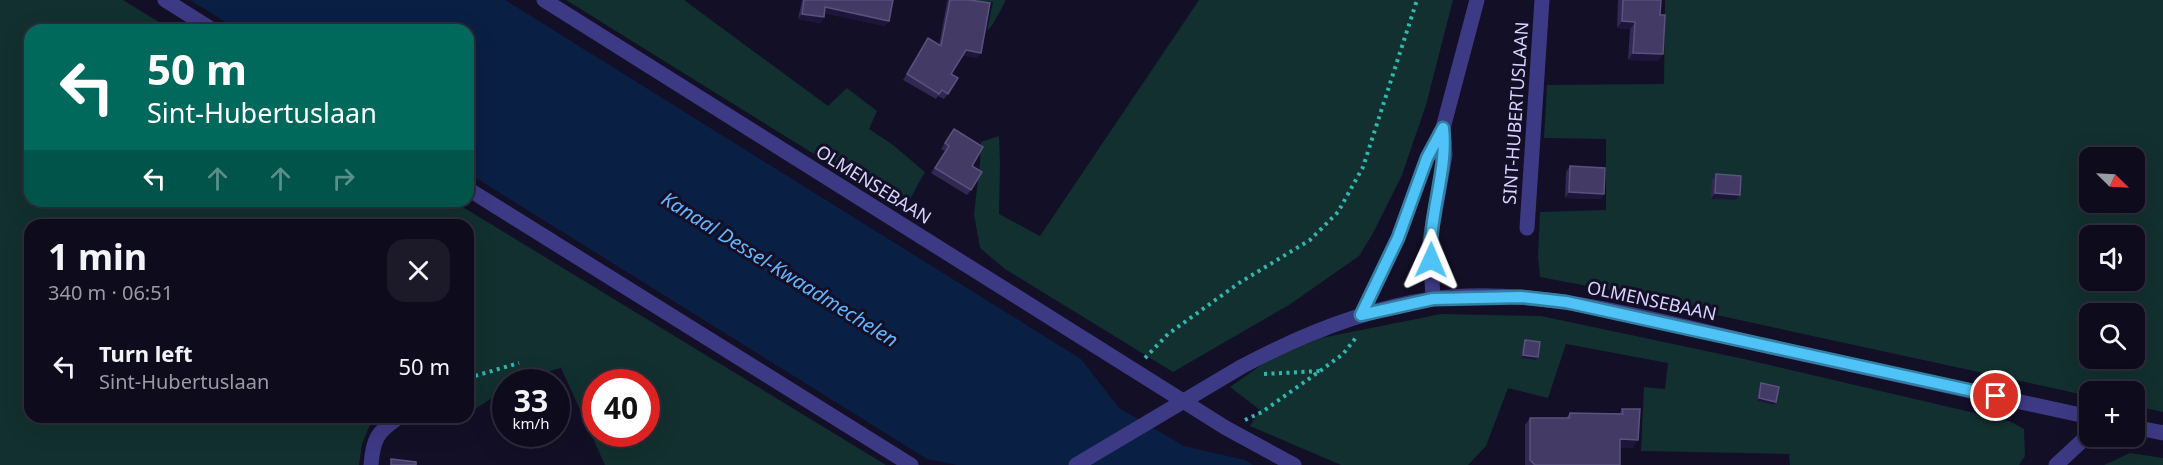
<!DOCTYPE html>
<meta charset="utf-8">
<style>
:root{--surface:#0e0b1c;--page:#1c1929;--text:#f1f3f6;--muted:#9b9ba3;--line:#2e2b3b}
body{margin:0;font-family:"Noto Sans",sans-serif;background:var(--page);color:var(--text);height:100vh;display:flex;flex-direction:column;font-size:22px;white-space:nowrap}
*{box-sizing:border-box;margin:0}
p{font-size:20px;color:var(--muted)}
.icon{flex:none;width:33px;height:33px;fill:none;stroke:currentColor;stroke-width:2;stroke-linecap:round;stroke-linejoin:round}
.map{position:relative;flex:1;overflow:hidden}
.sheet{position:absolute;left:24px;top:219px;width:450px;height:204px;display:flex;flex-direction:column;background:var(--surface);border-radius:18px;box-shadow:0 6px 24px #0002,0 0 0 2px var(--line)}
.sheet>*{flex:none}
.hud{position:absolute;left:24px;top:24px;width:450px;height:183px;border-radius:18px;box-shadow:0 6px 24px #0002,0 0 0 2px var(--line);background:#00695c;color:#fff;overflow:hidden}
.needle{width:39px;rotate:114deg}
.buttons{position:absolute;left:2079px;top:147px;display:grid;gap:12px}
.buttons a{display:grid;place-items:center;width:66px;height:66px;border-radius:12px;background:var(--surface);box-shadow:0 6px 24px #0002,0 0 0 2px var(--line);font-size:30px}
.speed{position:absolute;left:492px;top:369px;display:flex;gap:12px;font-size:30px;font-weight:700;text-align:center}
.speed>*{display:grid;place-content:center;width:78px;height:78px;border-radius:50%;background:var(--surface);box-shadow:0 6px 24px #0002,0 0 0 2px var(--line);line-height:1}
.speed small{font-size:15px;font-weight:400}
.speed .limit{border:9px solid #d22;background:#fff;color:#111}
.pin{position:absolute;display:grid;place-items:center;width:51px;height:51px;color:#fff;margin:-26px;border:3px solid #fff;border-radius:50%;box-shadow:0 2px 6px #0007}
.me{position:absolute;width:66px;margin:-33px;rotate:1deg;stroke-linejoin:round;filter:drop-shadow(0 0 4px #0008)}
.turn{display:flex;align-items:center;gap:21px;height:126px;padding:0 24px;font-size:27px}
.turn .icon{width:78px;height:78px;stroke-width:2.5}
.turn b{display:block;font-size:42px;line-height:51px}
.lanes{display:flex;align-items:center;height:57px;padding:0 24px;background:#0003;justify-content:center;gap:30px;direction:ltr}
.lanes .off{opacity:.35}
.round{display:grid;place-items:center;flex:none;width:63px;height:63px;border-radius:18px;background:var(--page)}
.summary{display:flex;align-items:center;justify-content:space-between;height:102px;padding:0 24px}
h1{font-size:36px;font-weight:700;line-height:45px}
ul{padding:0;list-style:none}
li{display:flex;align-items:center;gap:18px;height:90px;padding:0 24px}
li div{flex:1}
li b{display:block;font-size:22px}
li em{font-style:normal}
.map>svg:first-child{display:block}
.green{fill:#12302f;fill-rule:evenodd}
.water{fill:#0a1f44}
.lines{fill:none;stroke-linecap:round;stroke-linejoin:round}
.path{stroke:#2fb8b0;stroke-width:4;stroke-dasharray:3 4.5;stroke-linecap:butt}
.minor{stroke:#3d3a85;stroke-width:15}
.minor-bridge{stroke:#3d3a85;stroke-width:15}
.wall{fill:#312854}
.shaded-wall{fill:#1d163a}
.building{fill:#433a66;stroke:#5a527e;stroke-width:1.5}
.route-casing{stroke:#337fa1;stroke-width:15}
.route{stroke:#4fc3f7;stroke-width:10}
.labels{text-anchor:middle;dominant-baseline:central;stroke-width:6;stroke-linejoin:round;paint-order:stroke}
.street-label{font-size:18px;fill:#d9d4ff;stroke:#130f26}
.water-label{font-size:20px;font-style:italic;fill:#62b6ff;stroke:#130f26}
</style>
<div class="map">
<svg width="2163" height="465" viewBox="0 0 2163 465">
<rect width="100%" height="100%" fill="#130f26"/>
<path class="green" d="M 0,0 L 123,0 L 172,30 L 30,30 L 30,201 L 453,201 L 886,465 L 605,465 L 561,368 L 520,379 L 515,382 L 506,382 L 505,389 L 471,412 L 468,406 L 468,225 L 30,225 L 30,417 L 373,417 L 362,444 L 359,465 L 0,465 ZM 646,382 L 646,434 L 596,434 L 596,382 Z
M 566,0 L 684,0 L 828,106 L 847,88 L 877,111 L 869,129 L 893,145 L 925,172 L 904,210 Z
M 973,0 L 1006,0 L 993,24 L 987,31 L 993,2 Z
M 1199,0 L 1453,0 L 1426,105 L 1402,175 L 1372,235 L 1359,256 L 1289,305 L 1173,372 L 1005,269 L 980,248 L 974,214 L 980,163 L 981,142 L 999,136 L 1000,162 L 999,214 L 1040,236 Z
M 1665,0 L 2163,0 L 2163,412 L 2135,406 L 2134,392 L 2090,392 L 2089,396 L 1684,308 L 1620,292 L 1540,277 L 1538,257 L 1540,212 L 1606,210 L 1606,139 L 1544,138 L 1547,85 L 1664,84 ZM 2090,158 L 2134,158 L 2134,202 L 2090,202 ZM 2090,236 L 2134,236 L 2134,280 L 2090,280 ZM 2090,314 L 2134,314 L 2134,358 L 2090,358 Z
M 1441,314 L 1541,316 L 1744,359 L 2009,421 L 2024,429 L 2025,456 L 2019,465 L 1790,465 L 1789,454 L 1641,451 L 1644,387 L 1665,389 L 1668,363 L 1566,344 L 1548,398 L 1508,388 L 1486,446 L 1468,465 L 1341,465 L 1250,426 L 1260,410 L 1230,387 L 1267,361 L 1321,338 Z
M 2130,453 L 2163,458 L 2163,465 L 2104,465 Z"/>
<path class="water" d="M 190,0 L 505,0 L 1081,359 L 1119,408 L 1184,446 L 1245,460 L 1253,465 L 957,465 L 927,459 L 468,173 L 468,30 L 238,30 Z"/>
<g class="lines">
<path class="path" d="M 1145,358 L 1168,334 L 1239,283 L 1310,240 L 1338,212 L 1363,167 L 1417,0
M 1264,374 L 1320,371
M 468,378 L 519,363
M 1245,420 L 1262,412 L 1320,371 L 1343,354 L 1358,335"/>
<path class="minor" d="M 165,0 L 213,30
M 544,0 L 1226,428 L 1294,465
M 468,189 L 911,465
M 1527,228 L 1542,0
M 1433,299 L 1430,240 L 1445,155 L 1443,128
M 1361,315 L 1398,238 L 1427,158 L 1443,128 L 1477,0
M 1241,367 C 1301,335 1364,309 1432,299 C 1540,284 1669,324 1775,348 C 1880,372 1985,394 2090,417
M 2134,427 L 2163,433
M 371,465 C 373,439 377,432 399,417
M 2056,465 L 2083,440 L 2090,424"/>
<path class="minor-bridge" d="M 1076,465 L 1241,367"/>
</g>
<path class="wall" d="M 802,0 L 893,0 L 885,26 L 824,13 L 824,17 L 820,23 L 798,19 Z
M 948,0 L 970,0 L 977,58 L 962,55 L 951,74 L 948,94 L 944,99 L 938,96 L 936,99 L 903,80 L 928,38 L 939,45 L 947,2 Z
M 1618,0 L 1661,0 L 1660,15 L 1663,54 L 1658,61 L 1628,60 L 1630,29 L 1617,28 Z
M 954,129 L 972,166 L 971,190 L 967,195 L 931,173 L 945,151 L 941,149 Z
M 1570,166 L 1604,194 L 1601,199 L 1565,198 L 1566,172 Z
M 1716,174 L 1740,195 L 1736,200 L 1711,199 L 1712,180 Z
M 1525,340 L 1538,357 L 1536,360 L 1521,358 L 1523,343 Z
M 1761,383 L 1776,402 L 1774,405 L 1757,401 L 1759,386 Z
M 1622,409 L 1633,448 L 1620,447 L 1620,465 L 1525,465 L 1525,425 L 1530,418 L 1566,418 L 1570,413 L 1619,414 Z"/>
<path class="shaded-wall" d="M 825,7 L 889,21 L 885,26 L 822,13 Z
M 802,14 L 824,17 L 820,23 L 798,19 Z
M 1622,21 L 1635,22 L 1630,29 L 1617,28 Z
M 966,50 L 981,53 L 977,58 L 962,55 Z
M 1633,53 L 1663,54 L 1658,61 L 1628,60 Z
M 1569,192 L 1604,194 L 1601,199 L 1565,198 Z
M 1715,193 L 1740,195 L 1736,200 L 1711,199 Z
M 1523,355 L 1538,357 L 1536,360 L 1521,358 Z
M 1759,398 L 1776,402 L 1774,405 L 1757,401 Z
M 1620,439 L 1638,440 L 1633,448 L 1615,447 Z"/>
<path class="building" d="M 804,0 L 893,0 L 889,21 L 825,7 L 824,17 L 802,14 Z
M 950,0 L 970,0 L 990,3 L 981,53 L 966,50 L 951,74 L 958,78 L 948,94 L 942,90 L 939,94 L 907,74 L 928,38 L 941,46 Z
M 1623,0 L 1661,0 L 1660,15 L 1665,15 L 1663,54 L 1633,53 L 1635,22 L 1622,21 Z
M 954,129 L 983,147 L 972,166 L 982,172 L 971,190 L 935,168 L 949,146 L 945,143 Z
M 1570,166 L 1605,168 L 1604,194 L 1569,192 Z
M 1716,174 L 1741,176 L 1740,195 L 1715,193 Z
M 1525,340 L 1540,342 L 1538,357 L 1523,355 Z
M 1761,383 L 1779,387 L 1776,402 L 1759,398 Z
M 1622,409 L 1640,409 L 1638,440 L 1620,439 L 1620,465 L 1535,465 L 1530,460 L 1530,418 L 1569,418 L 1570,413 L 1623,414 Z
M 391,459 L 416,462 L 416,465 L 391,465 Z"/>
<g class="lines">
<defs>
<path id="route" d="M 1431,260 C 1428,215 1448,172 1443,128 L 1427,158 L 1398,238 L 1361,315 L 1433,299 L 1521,297 L 1566,302 L 1996,396"/>
</defs>
<use href="#route" class="route-casing"/>
<use href="#route" class="route"/>
</g>
<g class="labels">
<g class="street-label">
<text transform="translate(1515 113) rotate(-86)">SINT-HUBERTUSLAAN</text>
<text transform="translate(874 184) rotate(32)">OLMENSEBAAN</text>
<text transform="translate(1652 300) rotate(12)">OLMENSEBAAN</text>
</g>
<g class="water-label">
<text transform="translate(780 269) rotate(32)">Kanaal Dessel-Kwaadmechelen</text>
</g>
</g>
</svg>
<div class="buttons">
<a><svg class="needle" viewBox="-14 -14 28 28"><path d="M0-13l5 13h-10z" fill="#e53935"/><path d="M0 13l5-13h-10z" fill="#9b9ba3"/></svg></a>
<a><svg class="icon" aria-label="sound" viewBox="0 0 24 24"><path d="M4 9h4l5-4v14l-5-4H4zM17 9q2 3 0 6"/></svg></a>
<a><svg class="icon" aria-label="search" viewBox="0 0 24 24"><circle cx="10" cy="10" r="6"/><path d="M15 15l6 6"/></svg></a>
<a>+</a>
</div>
<div class="speed"><div>33<small>km/h</small></div><div class="limit">40</div></div>
<div class="pin" style="left:1996px;top:396px;background:#d93025"><svg class="icon" aria-label="arrive" viewBox="0 0 24 24"><path d="M6 21V4h12l-3 4 3 4H6"/></svg></div>
<svg class="me" style="left:1431px;top:260px" viewBox="-20 -20 40 40"><path d="M0-17L14 15 0 8-14 15z" fill="#4fc3f7" stroke="#fff" stroke-width="4"/></svg>
<div class="hud">
<div class="turn"><svg class="icon" aria-label="left" viewBox="0 0 24 24"><path d="M17 20v-9H6M10 6l-5 5 5 5"/></svg><div><b>50 m</b>Sint-Hubertuslaan</div></div>
<div class="lanes"><svg class="icon" aria-label="left" viewBox="0 0 24 24"><path d="M17 20v-9H6M10 6l-5 5 5 5"/></svg><svg class="icon off" aria-label="ahead" viewBox="0 0 24 24"><path d="M12 20V5M6 11l6-6 6 6"/></svg><svg class="icon off" aria-label="ahead" viewBox="0 0 24 24"><path d="M12 20V5M6 11l6-6 6 6"/></svg><svg class="icon off" aria-label="right" viewBox="0 0 24 24"><path d="M7 20v-9h11M14 6l5 5-5 5"/></svg></div>
</div>
<section class="sheet">
<div class="summary"><div><h1>1 min</h1><p>340 m · 06:51</p></div><a class="round"><svg class="icon" aria-label="close" viewBox="0 0 24 24"><path d="M6 6l12 12M18 6L6 18"/></svg></a></div>
<ul>
<li><svg class="icon" aria-label="left" viewBox="0 0 24 24"><path d="M17 20v-9H6M10 6l-5 5 5 5"/></svg><div><b>Turn left</b><p>Sint-Hubertuslaan</p></div><em>50 m</em></li>
</ul>
</section>
</div>
